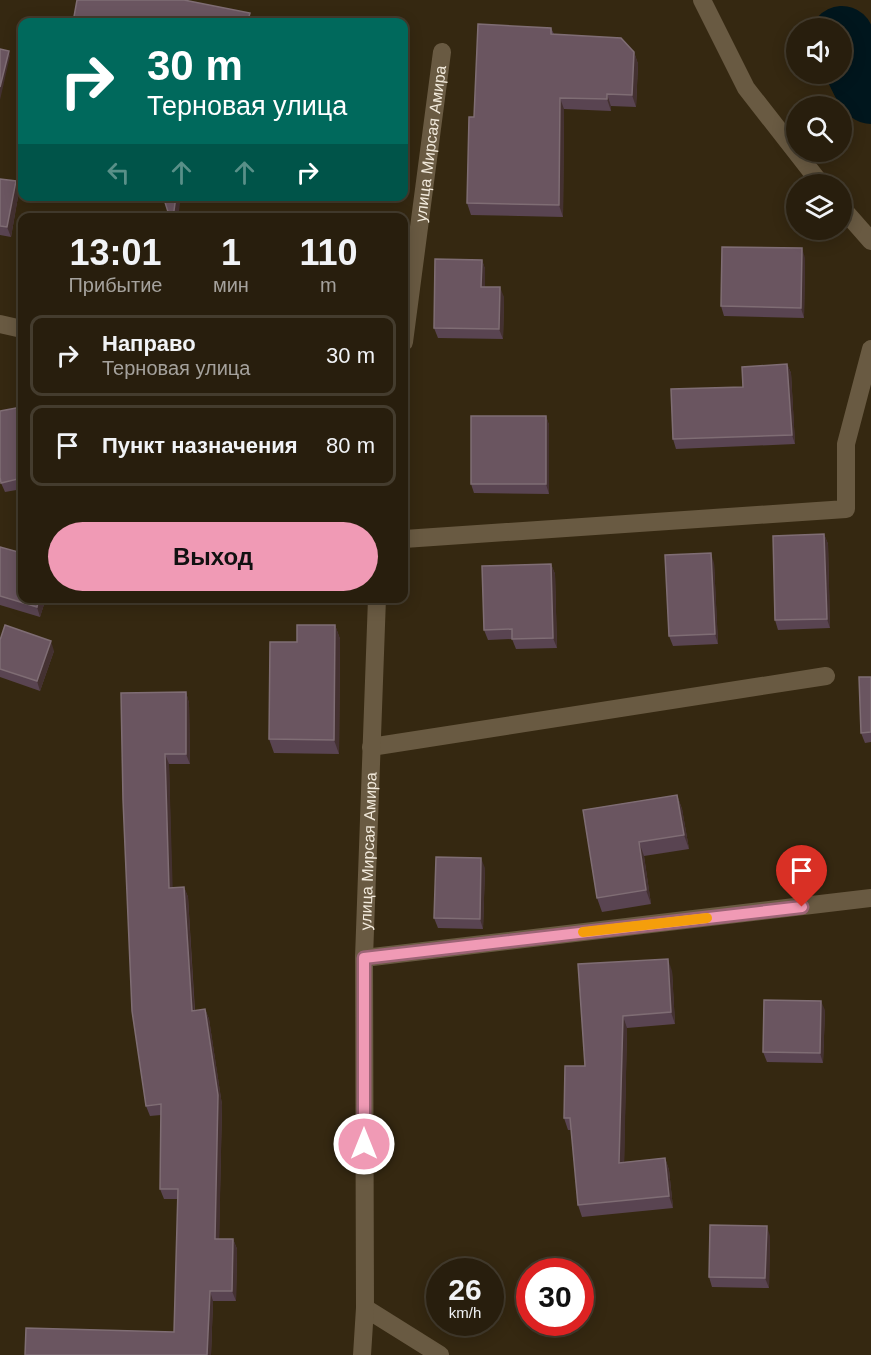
<!DOCTYPE html>
<html lang="ru">
<meta charset="utf-8">
<style>
:root{--surface:#281e0d;--page:#342b1b;--text:#f1f3f6;--muted:#a5a29d;--line:#443c2e;--accent:#f09ab5}
body{margin:0;font-family:Helvetica,sans-serif;background:var(--page);color:var(--text);height:100vh;display:flex;flex-direction:column;font-size:22px;white-space:nowrap}
*{box-sizing:border-box;margin:0}
p{font-size:20px;color:var(--muted)}
.icon{flex:none;width:33px;height:33px;fill:none;stroke:currentColor;stroke-width:2;stroke-linecap:round;stroke-linejoin:round}
.map{position:relative;flex:1;overflow:hidden}
.details{position:absolute;left:18px;top:213px;width:390px;height:390px;display:flex;flex-direction:column;background:var(--surface);border-radius:12px;box-shadow:0 3px 15px #0003,0 0 0 2px var(--line)}
.details>*{flex:none}
.banner{position:absolute;left:18px;top:18px;width:390px;height:183px;border-radius:12px;box-shadow:0 3px 15px #0003,0 0 0 2px var(--line);background:#00695c;color:#fff;overflow:hidden}
.fabs{position:absolute;left:786px;top:18px;display:grid;gap:12px}
.fabs a{display:grid;place-items:center;width:66px;height:66px;border-radius:50%;background:var(--surface);box-shadow:0 3px 15px #0003,0 0 0 2px var(--line);font-size:30px}
.speed{position:absolute;left:426px;top:1258px;display:flex;gap:12px;font-size:30px;font-weight:700;text-align:center}
.speed>*{display:grid;place-content:center;width:78px;height:78px;border-radius:50%;background:var(--surface);box-shadow:0 3px 15px #0003,0 0 0 2px var(--line);line-height:1}
.speed small{font-size:15px;font-weight:400}
.speed .limit{border:9px solid #d22;background:#fff;color:#111}
.pin{position:absolute;display:grid;place-items:center;width:51px;height:51px;color:#fff;margin:-62px -26px;border-radius:50% 50% 50% 0;rotate:-45deg;box-shadow:0 0 6px #0007}
.pin .icon{rotate:45deg}
.me{position:absolute;width:66px;margin:-33px;rotate:0deg;stroke-linejoin:round;filter:drop-shadow(0 0 4px #0008)}
.turn{display:flex;align-items:center;gap:21px;height:126px;padding:0 30px;font-size:27px}
.turn .icon{width:78px;height:78px;stroke-width:2.5}
.turn b{display:block;font-size:42px;line-height:51px}
.lanes{display:flex;align-items:center;height:57px;padding:0 30px;background:#0003;justify-content:center;gap:30px;direction:ltr}
.lanes .off{opacity:.35}
.eta{display:flex;justify-content:space-evenly;align-items:center;height:102px;text-align:center}
.eta b{font-size:36px;font-weight:700;line-height:42px}
.button{display:flex;gap:12px;margin-top:auto;padding:12px 30px}
.button a{flex:1;height:69px;border-radius:36px;background:var(--accent);color:#111;font-size:24px;font-weight:700;line-height:69px;text-align:center}
ul{padding:0;list-style:none}
li{display:flex;align-items:center;gap:18px;height:81px;margin:0 12px 9px;padding:0 18px;border:3px solid var(--line);border-radius:12px}
li div{flex:1}
li b{display:block;font-size:22px}
li em{font-style:normal}
.map>svg:first-child{display:block}
.lines{fill:none;stroke-linecap:round;stroke-linejoin:round}
.river{stroke:#00161d;stroke-width:64}
.minor{stroke:#695a42;stroke-width:18}
.wall{fill:#594451}
.shaded-wall{fill:#443131}
.building{fill:#6a5560;stroke:#7f6d74;stroke-width:1.5}
.route-casing{stroke:#9c6476;stroke-width:15}
.route{stroke:#f09ab5;stroke-width:10}
.slow{stroke:#f59e0b;stroke-width:10}
.labels{text-anchor:middle;dominant-baseline:central;stroke-width:6;stroke-linejoin:round;paint-order:stroke}
.street-label{font-size:16px;fill:#f2eadc;stroke:#2b1e07}
</style>
<div class="map">
<svg width="871" height="1355" viewBox="0 0 871 1355">
<rect width="100%" height="100%" fill="#352811"/>
<g class="lines">
<path class="river" d="M 842,38 L 863,81 L 871,92"/>
<g class="minor">
<path d="M 702,0 L 746,88 L 821,184"/>
<path d="M 842,208 L 871,241"/>
<path d="M 0,324 L 22,329"/>
<path id="s1" d="M 404,342 L 442,52"/>
<path d="M 404,539 L 846,509 L 846,444 L 871,349"/>
<path d="M 371,747 L 826,676"/>
<path d="M 364,958 L 871,898"/>
<path d="M 365,1308 L 440,1355"/>
<path id="s2" d="M 362,1355 L 365,1308 L 364,958 L 377,598"/>
</g>
</g>
<path class="wall" d="M 551,28 L 554,34 L 634,52 L 638,64 L 636,107 L 611,106 L 611,111 L 564,109 L 563,217 L 471,215 L 467,203 L 474,117 Z
M 0,179 L 16,181 L 19,191 L 11,237 L 0,235 Z
M 805,258 L 804,318 L 724,316 L 721,306 Z
M 482,260 L 485,269 L 485,287 L 504,297 L 503,339 L 438,338 L 434,328 Z
M 787,364 L 791,373 L 795,444 L 676,449 L 673,439 Z
M 22,407 L 22,489 L 5,492 L 1,483 Z
M 546,416 L 549,425 L 549,494 L 474,493 L 471,484 Z
M 824,534 L 828,544 L 830,628 L 778,630 L 775,620 Z
M 0,547 L 46,598 L 40,617 L 0,605 Z
M 714,563 L 718,644 L 673,646 L 669,636 Z
M 551,564 L 555,574 L 557,648 L 516,649 L 512,639 L 488,640 L 484,630 Z
M 335,625 L 340,639 L 339,754 L 274,753 L 269,739 L 297,642 Z
M 0,640 L 54,651 L 40,691 L 0,677 Z
M 871,677 L 871,742 L 865,743 L 861,733 Z
M 186,692 L 189,703 L 190,764 L 169,764 L 172,887 L 184,887 L 188,897 L 195,1011 L 205,1009 L 209,1019 L 222,1105 L 219,1239 L 233,1239 L 237,1249 L 236,1301 L 213,1301 L 211,1355 L 25,1355 L 174,1332 L 178,1199 L 164,1199 L 160,1189 L 161,1115 L 150,1116 L 146,1106 L 123,800 Z
M 677,795 L 682,809 L 689,849 L 644,856 L 651,904 L 602,912 L 597,898 L 583,810 Z
M 485,868 L 483,929 L 438,928 L 434,918 Z
M 578,964 L 672,971 L 675,1024 L 627,1028 L 624,1162 L 665,1158 L 669,1170 L 673,1208 L 582,1217 L 578,1205 L 571,1130 L 568,1130 L 564,1118 L 585,1066 Z
M 825,1010 L 823,1063 L 767,1062 L 763,1052 Z
M 770,1236 L 769,1288 L 712,1287 L 709,1277 Z"/>
<path class="shaded-wall" d="M 9,51 L 10,56 L 0,100 L 0,87 Z
M 634,52 L 638,64 L 636,107 L 632,95 Z
M 607,94 L 611,106 L 611,111 L 607,99 Z
M 560,98 L 564,109 L 563,217 L 559,205 Z
M 16,181 L 19,191 L 11,237 L 7,227 Z
M 176,196 L 181,196 L 178,218 L 173,218 Z
M 802,248 L 805,258 L 804,318 L 801,308 Z
M 482,260 L 485,269 L 485,297 L 481,287 Z
M 500,287 L 504,297 L 503,339 L 499,329 Z
M 787,364 L 791,373 L 795,444 L 792,435 Z
M 546,416 L 549,425 L 549,494 L 546,484 Z
M 824,534 L 828,544 L 830,628 L 827,619 Z
M 711,553 L 714,563 L 718,644 L 715,634 Z
M 551,564 L 555,574 L 557,648 L 553,638 Z
M 39,598 L 46,598 L 40,617 L 37,607 Z
M 335,625 L 340,639 L 339,754 L 334,740 Z
M 51,641 L 54,651 L 40,691 L 37,681 Z
M 186,692 L 189,703 L 190,764 L 186,754 Z
M 165,754 L 169,764 L 173,898 L 169,888 Z
M 677,795 L 682,809 L 689,849 L 684,835 Z
M 639,842 L 644,856 L 651,904 L 646,890 Z
M 481,858 L 485,868 L 483,929 L 480,919 Z
M 184,887 L 188,897 L 195,1021 L 192,1011 Z
M 668,959 L 672,971 L 675,1024 L 671,1012 Z
M 821,1001 L 825,1010 L 823,1063 L 820,1053 Z
M 205,1009 L 209,1019 L 222,1105 L 219,1249 L 215,1239 Z
M 623,1016 L 627,1028 L 624,1174 L 619,1163 Z
M 665,1158 L 669,1170 L 673,1208 L 669,1196 Z
M 767,1226 L 770,1236 L 769,1288 L 765,1278 Z
M 233,1239 L 237,1249 L 236,1301 L 232,1291 Z
M 210,1291 L 213,1301 L 211,1355 L 207,1355 Z"/>
<path class="building" d="M 77,0 L 184,0 L 250,13 L 248,20 L 298,22 L 73,22 Z
M 478,24 L 551,28 L 551,34 L 621,38 L 634,52 L 632,95 L 607,94 L 607,99 L 560,98 L 559,205 L 467,203 L 469,117 L 474,117 Z
M 0,49 L 9,51 L 0,87 Z
M 0,179 L 16,181 L 7,227 L 0,226 Z
M 163,196 L 176,196 L 173,218 L 170,218 Z
M 96,212 L 127,218 L 95,218 Z
M 722,247 L 802,248 L 801,308 L 721,306 Z
M 435,259 L 482,260 L 481,287 L 500,287 L 499,329 L 434,328 Z
M 787,364 L 792,435 L 673,439 L 671,389 L 743,387 L 742,367 Z
M 22,407 L 22,478 L 1,483 L 0,477 L 0,411 Z
M 471,416 L 546,416 L 546,484 L 471,484 Z
M 824,534 L 827,619 L 775,620 L 773,536 Z
M 0,547 L 22,553 L 22,598 L 39,598 L 37,607 L 0,596 Z
M 711,553 L 715,634 L 669,636 L 665,555 Z
M 551,564 L 553,638 L 512,639 L 512,629 L 484,630 L 482,566 Z
M 5,625 L 51,641 L 37,681 L 0,669 L 0,640 Z
M 297,625 L 335,625 L 334,740 L 269,739 L 270,642 L 297,642 Z
M 859,677 L 871,677 L 871,732 L 861,733 Z
M 186,692 L 186,754 L 165,754 L 169,888 L 184,887 L 192,1011 L 205,1009 L 218,1095 L 215,1239 L 233,1239 L 232,1291 L 210,1291 L 207,1355 L 25,1355 L 26,1328 L 174,1332 L 178,1189 L 160,1189 L 161,1104 L 146,1106 L 132,1011 L 123,800 L 121,693 Z
M 677,795 L 684,835 L 639,842 L 646,890 L 597,898 L 583,810 Z
M 436,857 L 481,858 L 480,919 L 434,918 Z
M 668,959 L 671,1012 L 623,1016 L 619,1163 L 665,1158 L 669,1196 L 578,1205 L 570,1118 L 564,1118 L 565,1066 L 585,1066 L 578,964 Z
M 764,1000 L 821,1001 L 820,1053 L 763,1052 Z
M 710,1225 L 767,1226 L 765,1278 L 709,1277 Z"/>
<g class="lines">
<defs>
<path id="route" d="M 364,1144 L 364,958 L 802,907"/>
</defs>
<use href="#route" class="route-casing"/>
<use href="#route" class="route"/>
<path class="slow" d="M 583,932 L 707,918"/>
</g>
<g class="labels">
<g class="street-label">
<text stroke="none"><textPath href="#s1" startOffset="200">улица Мирсая Амира</textPath></text>
<text stroke="none"><textPath href="#s2" startOffset="504">улица Мирсая Амира</textPath></text>
</g>
</g>
</svg>
<div class="fabs">
<a><svg class="icon" aria-label="sound" viewBox="0 0 24 24"><path d="M4 9h4l5-4v14l-5-4H4zM17 9q2 3 0 6"/></svg></a>
<a><svg class="icon" aria-label="search" viewBox="0 0 24 24"><circle cx="10" cy="10" r="6"/><path d="M15 15l6 6"/></svg></a>
<a><svg class="icon" aria-label="layers" viewBox="0 0 24 24"><path d="M12 4l9 5-9 5-9-5zM3 14l9 5 9-5"/></svg></a>
</div>
<div class="speed"><div>26<small>km/h</small></div><div class="limit">30</div></div>
<div class="pin" style="left:802px;top:907px;background:#d93025"><svg class="icon" aria-label="arrive" viewBox="0 0 24 24"><path d="M6 21V4h12l-3 4 3 4H6"/></svg></div>
<svg class="me" style="left:364px;top:1144px" viewBox="-20 -20 40 40"><circle r="17" fill="#f09ab5" stroke="#fff" stroke-width="3"/><path d="M0-11L8 9 0 5-8 9z" fill="#fff"/></svg>
<div class="banner">
<div class="turn"><svg class="icon" aria-label="right" viewBox="0 0 24 24"><path d="M7 20v-9h11M14 6l5 5-5 5"/></svg><div><b>30 m</b>Терновая улица</div></div>
<div class="lanes"><svg class="icon off" aria-label="left" viewBox="0 0 24 24"><path d="M17 20v-9H6M10 6l-5 5 5 5"/></svg><svg class="icon off" aria-label="ahead" viewBox="0 0 24 24"><path d="M12 20V5M6 11l6-6 6 6"/></svg><svg class="icon off" aria-label="ahead" viewBox="0 0 24 24"><path d="M12 20V5M6 11l6-6 6 6"/></svg><svg class="icon" aria-label="right" viewBox="0 0 24 24"><path d="M7 20v-9h11M14 6l5 5-5 5"/></svg></div>
</div>
<section class="details">
<div class="eta">
<div><b>13:01</b><p>Прибытие</p></div>
<div><b>1</b><p>мин</p></div>
<div><b>110</b><p>m</p></div>
</div>
<ul>
<li><svg class="icon" aria-label="right" viewBox="0 0 24 24"><path d="M7 20v-9h11M14 6l5 5-5 5"/></svg><div><b>Направо</b><p>Терновая улица</p></div><em>30 m</em></li>
<li><svg class="icon" aria-label="arrive" viewBox="0 0 24 24"><path d="M6 21V4h12l-3 4 3 4H6"/></svg><div><b>Пункт назначения</b></div><em>80 m</em></li>
</ul>
<div class="button"><a>Выход</a></div>
</section>
</div>
